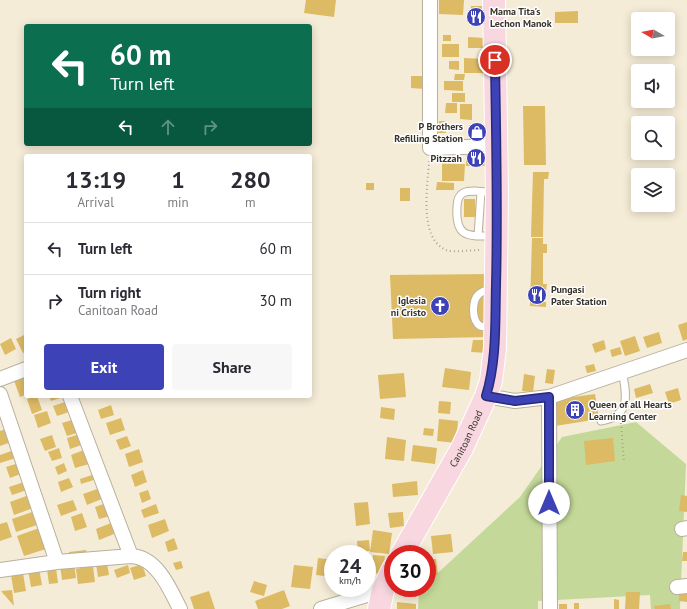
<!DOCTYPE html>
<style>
:root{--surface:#fff;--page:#f7f7f7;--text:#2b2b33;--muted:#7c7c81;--line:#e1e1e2;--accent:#3d42b6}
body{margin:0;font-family:"PT Sans",sans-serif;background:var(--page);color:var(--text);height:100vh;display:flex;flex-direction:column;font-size:15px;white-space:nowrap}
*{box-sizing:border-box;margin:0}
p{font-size:13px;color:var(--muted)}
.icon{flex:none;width:22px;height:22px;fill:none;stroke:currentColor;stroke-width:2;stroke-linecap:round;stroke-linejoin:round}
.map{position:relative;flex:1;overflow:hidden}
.panel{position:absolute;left:24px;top:154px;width:288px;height:244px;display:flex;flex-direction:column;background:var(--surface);border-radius:4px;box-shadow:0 2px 10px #0003}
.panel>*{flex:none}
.banner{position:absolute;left:24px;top:24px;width:288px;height:122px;border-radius:4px;box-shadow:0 2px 10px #0003;background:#0b6e4f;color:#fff;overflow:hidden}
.needle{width:26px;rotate:279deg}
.fabs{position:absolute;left:631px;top:12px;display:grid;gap:8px}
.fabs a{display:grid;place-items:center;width:44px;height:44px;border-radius:4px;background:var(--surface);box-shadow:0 2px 10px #0003;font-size:20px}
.speed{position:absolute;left:324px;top:545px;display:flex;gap:8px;font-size:20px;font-weight:700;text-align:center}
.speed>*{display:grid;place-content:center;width:52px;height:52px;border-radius:50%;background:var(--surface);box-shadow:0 2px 10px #0003;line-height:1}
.speed small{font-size:10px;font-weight:400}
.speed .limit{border:6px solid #d22;background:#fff;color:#111}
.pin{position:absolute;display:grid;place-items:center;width:34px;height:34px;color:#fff;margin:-17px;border:2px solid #fff;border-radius:50%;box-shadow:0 1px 4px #0007}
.me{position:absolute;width:44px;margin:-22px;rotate:0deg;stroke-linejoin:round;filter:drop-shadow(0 0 3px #0008)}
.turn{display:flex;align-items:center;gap:14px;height:84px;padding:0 20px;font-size:18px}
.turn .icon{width:52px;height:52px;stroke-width:2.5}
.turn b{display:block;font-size:28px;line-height:34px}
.lanes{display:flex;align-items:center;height:38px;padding:0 20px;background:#0003;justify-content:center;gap:20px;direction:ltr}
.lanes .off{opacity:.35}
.eta{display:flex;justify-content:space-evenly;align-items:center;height:68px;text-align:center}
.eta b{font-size:24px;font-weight:700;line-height:28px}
.primary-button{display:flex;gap:8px;margin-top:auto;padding:8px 20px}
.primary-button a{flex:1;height:46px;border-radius:4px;background:var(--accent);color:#fff;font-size:16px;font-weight:700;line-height:46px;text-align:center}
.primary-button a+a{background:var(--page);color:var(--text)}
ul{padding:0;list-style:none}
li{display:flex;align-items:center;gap:12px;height:52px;padding:0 20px;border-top:1px solid var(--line)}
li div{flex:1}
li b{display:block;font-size:15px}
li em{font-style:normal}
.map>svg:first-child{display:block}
.green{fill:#c4d999}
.building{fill:#ddba64}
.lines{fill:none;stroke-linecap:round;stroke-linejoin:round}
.lane-casing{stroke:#b8b09d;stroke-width:9}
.street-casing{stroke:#b8b09d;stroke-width:16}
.primary-casing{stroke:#fff;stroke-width:24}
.path{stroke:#aba494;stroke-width:2;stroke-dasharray:1 3;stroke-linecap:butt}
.lane{stroke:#fff;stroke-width:7}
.street{stroke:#fff;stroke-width:14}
.primary{stroke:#f8d7e0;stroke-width:22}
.route-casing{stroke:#282b76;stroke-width:10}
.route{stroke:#3d42b6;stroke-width:7}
.labels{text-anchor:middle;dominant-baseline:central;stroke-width:3;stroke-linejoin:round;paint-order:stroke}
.poi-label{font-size:10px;font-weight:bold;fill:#37332c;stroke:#fff;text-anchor:start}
.street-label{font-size:10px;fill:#37332c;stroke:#fff}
</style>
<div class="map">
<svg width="687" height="609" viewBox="0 0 687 609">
<rect width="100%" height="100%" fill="#f5ecd7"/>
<path class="green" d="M 636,422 L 686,464 L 680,609 L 651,609 L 650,595 L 538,601 L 538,609 L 418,609 L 419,591 L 422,588 L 427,588 L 427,583 L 520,497 L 562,437 Z"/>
<path class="building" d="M 306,0 L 336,0 L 334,17 L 304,13 Z
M 439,0 L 464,0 L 463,15 L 439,14 Z
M 471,6 L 483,6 L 482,23 L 470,22 Z
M 578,11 L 578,23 L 555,23 L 555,12 Z
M 443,35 L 451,35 L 451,41 L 443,41 Z
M 468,37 L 485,38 L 485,48 L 468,48 Z
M 442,44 L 459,44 L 459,57 L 442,57 Z
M 464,58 L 485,59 L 485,73 L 464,73 Z
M 449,61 L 459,61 L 459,70 L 449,69 Z
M 455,74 L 465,74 L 464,80 L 454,80 Z
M 411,76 L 424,76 L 424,89 L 411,88 Z
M 444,81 L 463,81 L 463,91 L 444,90 Z
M 452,93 L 465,93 L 465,102 L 452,102 Z
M 446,103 L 457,103 L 457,113 L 445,113 Z
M 460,104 L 472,104 L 472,120 L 460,119 Z
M 523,106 L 545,106 L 546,165 L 524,165 Z
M 439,121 L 446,121 L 446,133 L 438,133 Z
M 486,125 L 486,137 L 469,138 L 469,126 Z
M 466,151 L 486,151 L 485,166 L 466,166 Z
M 442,163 L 465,164 L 464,181 L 442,181 Z
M 533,172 L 549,172 L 548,179 L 544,179 L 543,237 L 531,237 Z
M 437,182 L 454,183 L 454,190 L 436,190 Z
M 366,183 L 374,183 L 374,190 L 366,190 Z
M 400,188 L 410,188 L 410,201 L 400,201 Z
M 464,199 L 475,199 L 476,217 L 464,217 Z
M 532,238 L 543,238 L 543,244 L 547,244 L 547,253 L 543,253 L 543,284 L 547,284 L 546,290 L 542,290 L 542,302 L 546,302 L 546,307 L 530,306 Z
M 490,274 L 489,337 L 393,339 L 390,275 Z
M 687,322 L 687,339 L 683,341 L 678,325 Z
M 659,332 L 662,343 L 647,348 L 643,337 Z
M 26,334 L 26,352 L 23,353 L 16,339 Z
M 635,336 L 640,351 L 625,356 L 620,341 Z
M 11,338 L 16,349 L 5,355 L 0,344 Z
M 473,340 L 487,340 L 487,353 L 471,352 Z
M 604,340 L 606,349 L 595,353 L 592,344 Z
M 620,347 L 622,354 L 612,357 L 610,350 Z
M 594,364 L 596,371 L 587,373 L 585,366 Z
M 445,368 L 471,372 L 469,390 L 442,387 Z
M 547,369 L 555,370 L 553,384 L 545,383 Z
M 404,373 L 406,397 L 380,399 L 378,375 Z
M 24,374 L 26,395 L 20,397 L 13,378 Z
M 524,374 L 535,376 L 533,392 L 522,391 Z
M 650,384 L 653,393 L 636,398 L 634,389 Z
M 678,388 L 681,400 L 669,404 L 665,392 Z
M 595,394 L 599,419 L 555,426 L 552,400 Z
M 35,396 L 37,396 L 42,410 L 32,414 L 27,399 Z
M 49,396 L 66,396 L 51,401 Z
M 439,401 L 451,402 L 450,414 L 438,413 Z
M 65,402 L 69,412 L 57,416 L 53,406 Z
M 111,405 L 114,415 L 101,419 L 98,410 Z
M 381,407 L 395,409 L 394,420 L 380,418 Z
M 47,411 L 51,423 L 38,428 L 34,415 Z
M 121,418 L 125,430 L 110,435 L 106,423 Z
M 75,419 L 80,432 L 67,436 L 62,423 Z
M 439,419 L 458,421 L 456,443 L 437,441 Z
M 9,428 L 14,441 L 0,446 L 0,431 Z
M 424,428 L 434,429 L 433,436 L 423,435 Z
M 83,433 L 87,443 L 70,449 L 67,438 Z
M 52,435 L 56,447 L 45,451 L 40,439 Z
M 127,436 L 131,446 L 120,450 L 116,440 Z
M 387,437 L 406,440 L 404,461 L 385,459 Z
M 613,438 L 615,461 L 586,465 L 584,441 Z
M 413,445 L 437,448 L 435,464 L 411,461 Z
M 59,448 L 62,458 L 52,461 L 48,452 Z
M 139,449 L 143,462 L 129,467 L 125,454 Z
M 14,450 L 16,458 L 0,463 L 0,455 Z
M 84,450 L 89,464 L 75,468 L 71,455 Z
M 19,463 L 23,473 L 10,478 L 6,467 Z
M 64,463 L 67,471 L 58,475 L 55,467 Z
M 143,470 L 147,482 L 135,487 L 131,475 Z
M 95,474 L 97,479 L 81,484 L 80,479 Z
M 69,478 L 73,487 L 61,492 L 58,482 Z
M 417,481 L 418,495 L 393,497 L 392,484 Z
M 24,482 L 27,490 L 12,495 L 9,487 Z
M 100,488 L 104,498 L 87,505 L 83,494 Z
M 148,490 L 151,499 L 142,503 L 139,493 Z
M 32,494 L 36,507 L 14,515 L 10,502 Z
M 681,495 L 687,496 L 687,512 L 679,511 Z
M 73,500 L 77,510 L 61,516 L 57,505 Z
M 368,502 L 370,524 L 356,526 L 354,503 Z
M 106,503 L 110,516 L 99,519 L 95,507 Z
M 156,504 L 159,513 L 144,518 L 141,510 Z
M 35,511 L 40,524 L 16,532 L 12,519 Z
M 403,512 L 404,526 L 390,528 L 388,513 Z
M 82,513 L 87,527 L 75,531 L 71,517 Z
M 165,519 L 169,531 L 152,538 L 148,525 Z
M 7,522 L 12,537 L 0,541 L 0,524 Z
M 111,523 L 114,534 L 99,540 L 96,529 Z
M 42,527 L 49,548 L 24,556 L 17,536 Z
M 373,530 L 392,533 L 389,554 L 370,552 Z
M 451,534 L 453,552 L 433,554 L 431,536 Z
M 174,538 L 178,549 L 168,552 L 165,542 Z
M 369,540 L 370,551 L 358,552 L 357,541 Z
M 86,550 L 87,557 L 70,560 L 69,552 Z
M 683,552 L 687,552 L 687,561 L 682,561 Z
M 373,555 L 385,556 L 382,574 L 371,573 Z
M 318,558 L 333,560 L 333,577 L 316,575 Z
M 427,559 L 436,559 L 438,575 L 427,576 Z
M 181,561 L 183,568 L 176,570 L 173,563 Z
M 74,563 L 76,578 L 62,580 L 60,565 Z
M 107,563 L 109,575 L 98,577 L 96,564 Z
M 142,564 L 146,576 L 134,580 L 130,568 Z
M 128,565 L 130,573 L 117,578 L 114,570 Z
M 294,565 L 313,567 L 310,589 L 291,587 Z
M 93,566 L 95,582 L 78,584 L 76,569 Z
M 39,568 L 42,585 L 31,587 L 28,569 Z
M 56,568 L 58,583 L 49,584 L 47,569 Z
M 23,573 L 26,591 L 14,593 L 11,575 Z
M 254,581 L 267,585 L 264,596 L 250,592 Z
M 679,588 L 687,588 L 687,602 L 679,601 Z
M 12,590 L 14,606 L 1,591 Z
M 284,590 L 290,606 L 282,609 L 258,609 L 255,601 Z
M 209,591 L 215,609 L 194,609 L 190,597 Z
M 626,592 L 640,592 L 639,609 L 625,609 Z
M 614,599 L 619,600 L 619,609 L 614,609 Z
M 397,602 L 416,604 L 416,609 L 397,609 Z
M 574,603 L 579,603 L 579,609 L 574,609 Z
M 559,604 L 567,604 L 567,609 L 559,609 Z
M 670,604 L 671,609 L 655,609 L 654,606 Z"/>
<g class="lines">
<defs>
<path id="lane" d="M 494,193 C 485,192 471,189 463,193 C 458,196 457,202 457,207 C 455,239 469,236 495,236
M 478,236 L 481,192
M 493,327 C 489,327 484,327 480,326 C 471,320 472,300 479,294 C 483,290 488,290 494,289
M 601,421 C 631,416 627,395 622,371"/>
<path id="street" d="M 430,0 L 430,148 L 496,146
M 0,379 L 26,369
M 0,394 L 57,562
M 70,396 L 131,556
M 486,396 L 515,401 L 549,397 L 687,350
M 549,397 L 550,609
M 682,529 L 687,528
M 0,570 L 57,562 L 131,556 C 157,557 170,589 180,609
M 677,587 L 687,586
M 321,609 L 383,590"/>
<g id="primary">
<path id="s1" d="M 402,554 L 462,448 L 486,396 L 491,381 L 495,348 L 497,193 L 494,0"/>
<path d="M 379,609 L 383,590 L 393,569"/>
</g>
</defs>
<use href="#lane" class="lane-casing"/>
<use href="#street" class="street-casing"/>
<use href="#primary" class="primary-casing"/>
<path class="path" d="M 429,161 C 428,185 418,238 446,250 C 454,253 470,250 480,250
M 621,423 L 624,462"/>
<use href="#lane" class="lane"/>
<use href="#street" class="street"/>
<use href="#primary" class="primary"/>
</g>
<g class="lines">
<defs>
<path id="route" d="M 495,60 C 496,135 498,209 496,285 C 495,322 497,360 486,396 L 515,401 L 549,397 L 549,503"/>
</defs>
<use href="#route" class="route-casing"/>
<use href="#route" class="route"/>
</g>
<defs>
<symbol id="restaurant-disc" viewBox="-11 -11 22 22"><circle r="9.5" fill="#3d42b6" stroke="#fff"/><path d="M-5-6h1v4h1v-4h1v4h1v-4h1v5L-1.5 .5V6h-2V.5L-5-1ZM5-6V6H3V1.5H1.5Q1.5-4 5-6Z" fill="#fff"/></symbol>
<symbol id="shop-disc" viewBox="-11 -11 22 22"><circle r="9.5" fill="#3d42b6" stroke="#fff"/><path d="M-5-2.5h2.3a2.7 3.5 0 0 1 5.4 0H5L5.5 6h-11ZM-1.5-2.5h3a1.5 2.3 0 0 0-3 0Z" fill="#fff"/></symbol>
<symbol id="church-disc" viewBox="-11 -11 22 22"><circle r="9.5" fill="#3d42b6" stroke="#fff"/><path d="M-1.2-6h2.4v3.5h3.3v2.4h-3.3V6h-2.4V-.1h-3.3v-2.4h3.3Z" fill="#fff"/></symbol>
<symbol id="building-disc" viewBox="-11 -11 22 22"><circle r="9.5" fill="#3d42b6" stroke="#fff"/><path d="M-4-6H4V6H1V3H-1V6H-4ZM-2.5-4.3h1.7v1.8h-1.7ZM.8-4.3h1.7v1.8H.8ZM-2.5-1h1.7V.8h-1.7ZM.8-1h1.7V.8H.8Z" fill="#fff"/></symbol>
</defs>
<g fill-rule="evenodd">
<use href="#restaurant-disc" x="465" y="6" width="22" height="22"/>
<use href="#shop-disc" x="466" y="121" width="22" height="22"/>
<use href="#restaurant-disc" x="465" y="147" width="22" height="22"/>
<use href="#restaurant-disc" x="526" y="284" width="22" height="22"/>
<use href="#church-disc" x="429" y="295" width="22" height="22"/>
<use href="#building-disc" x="564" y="399" width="22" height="22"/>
</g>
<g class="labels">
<g class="poi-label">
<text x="490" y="11">Mama Tita's<tspan x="490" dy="12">Lechon Manok</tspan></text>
<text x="463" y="126" text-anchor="end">P Brothers<tspan x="463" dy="12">Refilling Station</tspan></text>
<text x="462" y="158" text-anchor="end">Pitzzah</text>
<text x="551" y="289">Pungasi<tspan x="551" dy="12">Pater Station</tspan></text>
<text x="426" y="300" text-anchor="end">Iglesia<tspan x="426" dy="12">ni Cristo</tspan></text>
<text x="589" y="404">Queen of all Hearts<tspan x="589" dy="12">Learning Center</tspan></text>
</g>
<g class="street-label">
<text stroke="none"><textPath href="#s1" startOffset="132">Canitoan Road</textPath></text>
</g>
</g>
</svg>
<div class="fabs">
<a><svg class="needle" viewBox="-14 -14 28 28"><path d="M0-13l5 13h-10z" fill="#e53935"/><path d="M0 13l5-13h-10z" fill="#7c7c81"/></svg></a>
<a><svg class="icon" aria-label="sound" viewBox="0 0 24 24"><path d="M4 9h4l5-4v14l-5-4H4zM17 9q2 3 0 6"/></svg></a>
<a><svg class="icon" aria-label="search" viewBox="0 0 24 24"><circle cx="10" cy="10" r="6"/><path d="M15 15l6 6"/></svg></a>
<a><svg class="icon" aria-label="layers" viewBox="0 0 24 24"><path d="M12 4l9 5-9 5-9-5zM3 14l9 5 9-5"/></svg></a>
</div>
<div class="speed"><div>24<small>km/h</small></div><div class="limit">30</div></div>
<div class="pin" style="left:495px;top:60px;background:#d93025"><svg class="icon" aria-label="arrive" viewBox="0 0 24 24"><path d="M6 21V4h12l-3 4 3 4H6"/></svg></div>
<svg class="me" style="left:549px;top:503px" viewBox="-20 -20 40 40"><circle r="19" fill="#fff"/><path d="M0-13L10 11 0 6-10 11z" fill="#3d42b6"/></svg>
<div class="banner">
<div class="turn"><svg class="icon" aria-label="left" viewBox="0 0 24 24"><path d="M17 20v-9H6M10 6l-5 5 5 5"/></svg><div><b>60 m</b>Turn left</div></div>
<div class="lanes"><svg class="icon" aria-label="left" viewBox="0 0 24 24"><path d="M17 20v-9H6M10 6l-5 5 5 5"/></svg><svg class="icon off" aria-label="ahead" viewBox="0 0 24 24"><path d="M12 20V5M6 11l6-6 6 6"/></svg><svg class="icon off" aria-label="right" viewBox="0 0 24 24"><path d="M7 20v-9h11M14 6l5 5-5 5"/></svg></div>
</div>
<section class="panel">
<div class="eta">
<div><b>13:19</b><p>Arrival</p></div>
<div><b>1</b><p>min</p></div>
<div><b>280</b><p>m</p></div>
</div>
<ul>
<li><svg class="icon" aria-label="left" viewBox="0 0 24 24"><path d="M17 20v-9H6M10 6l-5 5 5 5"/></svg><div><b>Turn left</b></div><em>60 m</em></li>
<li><svg class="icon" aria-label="right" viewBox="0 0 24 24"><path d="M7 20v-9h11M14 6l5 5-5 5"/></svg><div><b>Turn right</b><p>Canitoan Road</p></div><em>30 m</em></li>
</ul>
<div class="primary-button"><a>Exit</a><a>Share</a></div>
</section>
</div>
